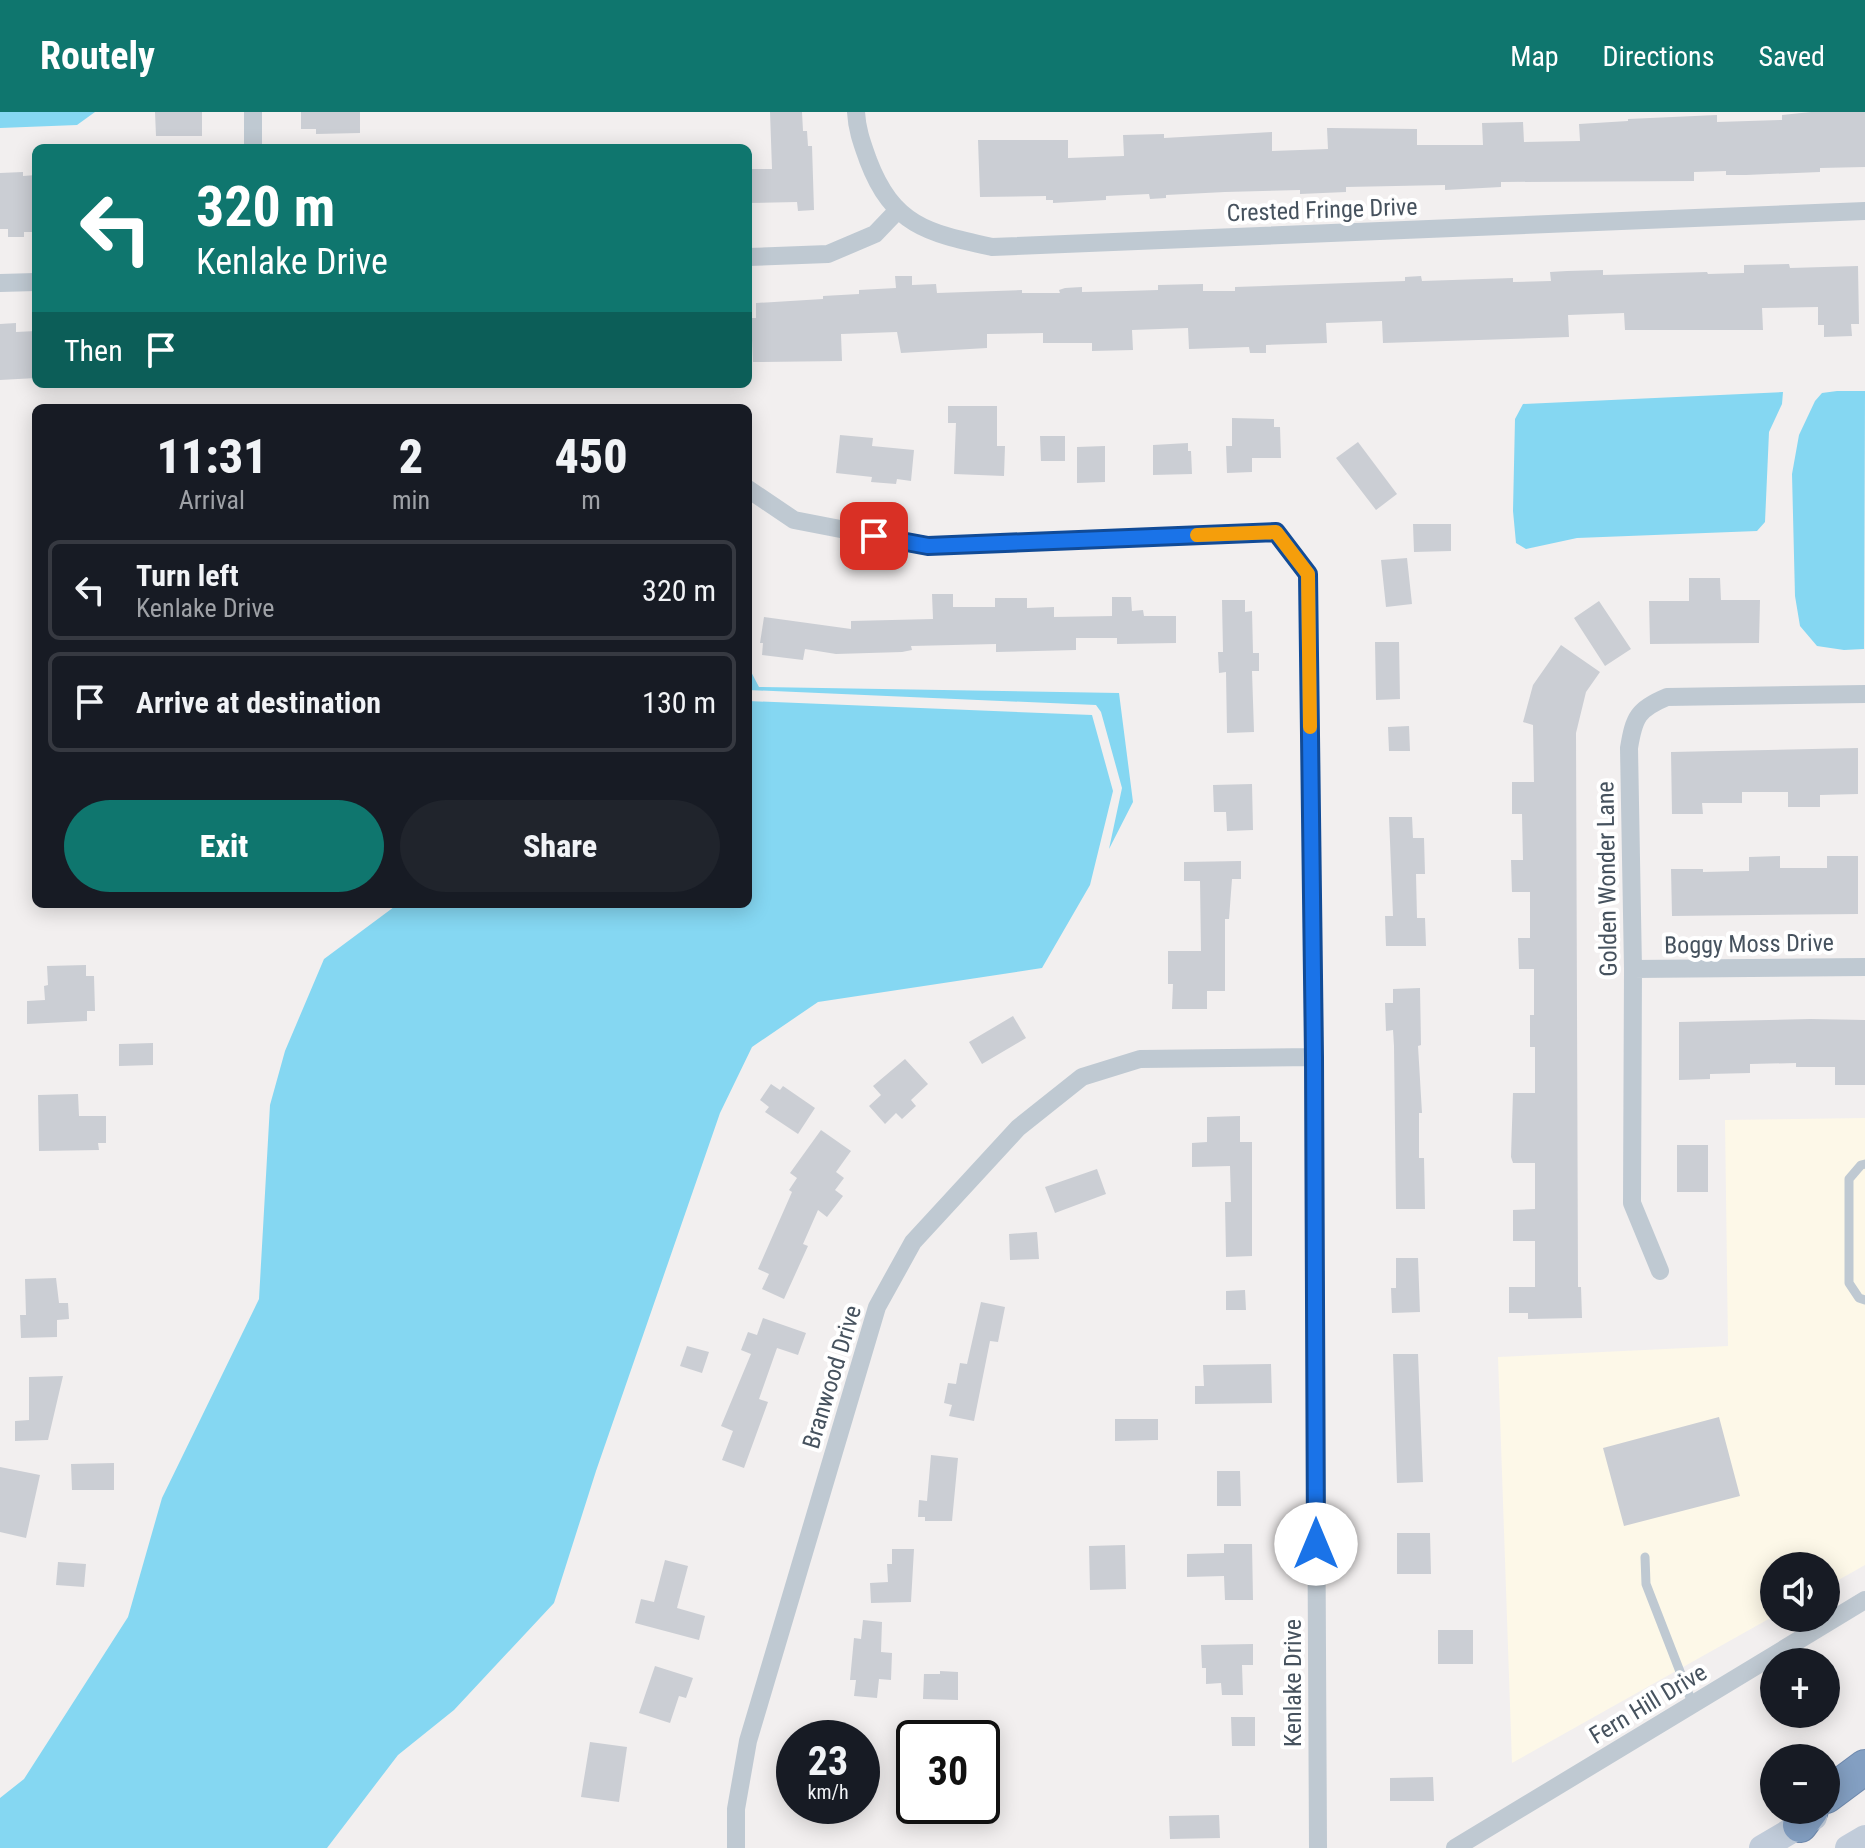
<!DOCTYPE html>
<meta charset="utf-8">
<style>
:root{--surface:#171b24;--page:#20242c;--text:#f1f3f6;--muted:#9ea1a6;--line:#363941;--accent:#0f766e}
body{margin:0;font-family:"Roboto Condensed",sans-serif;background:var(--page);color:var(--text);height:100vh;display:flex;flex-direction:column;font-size:30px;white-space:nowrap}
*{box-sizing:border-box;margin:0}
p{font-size:26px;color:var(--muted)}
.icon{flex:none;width:44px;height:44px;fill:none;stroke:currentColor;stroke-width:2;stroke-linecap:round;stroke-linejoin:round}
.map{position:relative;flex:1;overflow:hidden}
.panel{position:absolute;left:32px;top:292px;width:720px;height:504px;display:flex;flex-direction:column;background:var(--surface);border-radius:12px;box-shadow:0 4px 20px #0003}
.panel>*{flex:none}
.hud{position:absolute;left:32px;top:32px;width:720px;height:244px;border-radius:12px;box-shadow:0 4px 20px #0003;background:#0f766e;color:#fff;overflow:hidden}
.fabs{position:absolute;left:1760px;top:1440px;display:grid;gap:16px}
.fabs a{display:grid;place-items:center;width:80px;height:80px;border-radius:50%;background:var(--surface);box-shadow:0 4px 20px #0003;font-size:40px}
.speed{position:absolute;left:776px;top:1608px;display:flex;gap:16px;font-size:40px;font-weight:700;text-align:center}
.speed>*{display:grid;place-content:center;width:104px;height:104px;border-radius:50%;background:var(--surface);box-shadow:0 4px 20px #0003;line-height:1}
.speed small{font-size:20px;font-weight:400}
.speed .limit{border:4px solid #111;border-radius:12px;background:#fff;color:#111}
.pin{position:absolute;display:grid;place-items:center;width:68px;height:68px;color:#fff;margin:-34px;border-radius:16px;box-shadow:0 4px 12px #0006}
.me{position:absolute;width:88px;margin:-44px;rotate:0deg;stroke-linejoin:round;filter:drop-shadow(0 0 6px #0008)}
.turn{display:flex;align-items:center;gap:28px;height:168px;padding:0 32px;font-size:36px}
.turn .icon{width:104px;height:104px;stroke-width:2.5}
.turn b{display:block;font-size:56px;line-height:68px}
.then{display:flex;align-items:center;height:76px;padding:0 32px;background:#0003;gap:16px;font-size:30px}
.eta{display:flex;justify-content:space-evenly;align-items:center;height:136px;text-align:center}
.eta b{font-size:48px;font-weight:800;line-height:56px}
.action{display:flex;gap:16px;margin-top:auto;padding:16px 32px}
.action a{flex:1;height:92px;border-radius:48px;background:var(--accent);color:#fff;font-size:32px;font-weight:800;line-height:92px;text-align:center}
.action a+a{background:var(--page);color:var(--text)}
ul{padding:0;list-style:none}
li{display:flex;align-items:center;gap:24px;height:100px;margin:0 16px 12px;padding:0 16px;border:4px solid var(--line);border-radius:12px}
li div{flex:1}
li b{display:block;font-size:30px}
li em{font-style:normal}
header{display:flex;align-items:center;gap:48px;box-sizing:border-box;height:112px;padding:0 40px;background:var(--accent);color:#fff}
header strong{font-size:38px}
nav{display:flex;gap:44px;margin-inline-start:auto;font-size:28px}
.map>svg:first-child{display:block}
.commercial{fill:#fdf8e8}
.water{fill:#85d7f2}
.building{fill:#cbced4}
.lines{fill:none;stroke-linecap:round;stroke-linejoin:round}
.highway-casing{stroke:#6f8aae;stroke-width:36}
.lane{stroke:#bfc9d2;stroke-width:9}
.street{stroke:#bfc9d2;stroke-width:18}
.secondary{stroke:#c1ccda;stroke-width:26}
.highway{stroke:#839fc2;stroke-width:34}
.route-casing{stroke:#114b97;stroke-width:20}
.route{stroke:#1a73e8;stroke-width:14}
.slow{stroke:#f59e0b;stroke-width:14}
.labels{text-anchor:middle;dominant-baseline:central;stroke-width:8;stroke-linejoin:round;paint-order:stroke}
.street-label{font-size:24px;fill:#46525e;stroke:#fff}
</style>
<header>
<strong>Routely</strong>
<nav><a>Map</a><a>Directions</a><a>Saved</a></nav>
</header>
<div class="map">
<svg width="1865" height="1736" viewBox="0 0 1865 1736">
<rect width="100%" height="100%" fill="#f2efef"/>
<path class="commercial" d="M 1865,1006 L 1865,1453 L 1826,1475 L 1826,1454 L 1774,1454 L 1774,1504 L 1512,1651 L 1498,1245 L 1728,1234 L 1725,1008 Z"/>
<path class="water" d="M 0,0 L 95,0 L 77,13 L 0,16 Z
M 1837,279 L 1865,279 L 1864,537 L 1844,538 L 1817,534 L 1800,514 L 1795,484 L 1792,362 L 1799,323 L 1815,289 L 1822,281 Z
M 1783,280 L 1782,292 L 1769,320 L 1765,410 L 1757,419 L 1577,426 L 1526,437 L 1516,431 L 1513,399 L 1515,307 L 1523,292 Z
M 748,554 L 759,575 L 1119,581 L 1133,690 L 1109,737 L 1122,676 L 1101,600 L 1096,593 L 748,578 Z
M 748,589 L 1092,603 L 1113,679 L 1090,773 L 1042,856 L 818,890 L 752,935 L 720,1001 L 596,1359 L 554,1491 L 454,1598 L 398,1643 L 327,1736 L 0,1736 L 0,1686 L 24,1667 L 128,1505 L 162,1386 L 259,1187 L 270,993 L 285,939 L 324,847 L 398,792 L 748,792 Z"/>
<path class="building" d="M 155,0 L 202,0 L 202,24 L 156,24 Z
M 301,0 L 360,0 L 360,21 L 316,22 L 316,17 L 301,17 Z
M 770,0 L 802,0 L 803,19 L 807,19 L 808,34 L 812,34 L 814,98 L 798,99 L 797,90 L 748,91 L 748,57 L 772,57 Z
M 1811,0 L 1865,0 L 1865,55 L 1820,56 L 1820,60 L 1746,63 L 1726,63 L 1726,59 L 1694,60 L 1694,69 L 1501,70 L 1501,75 L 1445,78 L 1445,73 L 1346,75 L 1346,80 L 1300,82 L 1300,78 L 1225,80 L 1166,83 L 1166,86 L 1150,87 L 1149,82 L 1106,84 L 1106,88 L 1053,91 L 1053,88 L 1046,88 L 1046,84 L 980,85 L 978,28 L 1068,28 L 1068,46 L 1124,44 L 1123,23 L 1164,22 L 1164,26 L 1272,20 L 1272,39 L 1328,37 L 1327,16 L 1331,16 L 1417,17 L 1417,33 L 1483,33 L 1482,11 L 1523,10 L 1524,30 L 1580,29 L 1579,12 L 1628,9 L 1628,7 L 1717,3 L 1717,10 L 1782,8 L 1782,3 Z
M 23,60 L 23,64 L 36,63 L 36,120 L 24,120 L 24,125 L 8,125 L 8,117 L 0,117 L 0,61 Z
M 1789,152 L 1790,156 L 1858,154 L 1859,212 L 1851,212 L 1852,224 L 1824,225 L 1824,213 L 1818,213 L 1818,195 L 1762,196 L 1763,218 L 1625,218 L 1624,201 L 1568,203 L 1569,225 L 1383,231 L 1382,209 L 1326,211 L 1327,231 L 1266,233 L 1266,241 L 1250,241 L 1249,235 L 1189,237 L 1188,216 L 1132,218 L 1133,238 L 1092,239 L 1092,231 L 1043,231 L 1043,221 L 987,222 L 987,236 L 901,241 L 897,220 L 841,222 L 842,249 L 753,250 L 751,206 L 756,206 L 756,191 L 823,187 L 823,184 L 859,182 L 859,178 L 896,176 L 895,164 L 912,164 L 912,173 L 936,172 L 937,181 L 1022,178 L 1022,181 L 1060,181 L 1059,178 L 1065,176 L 1082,175 L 1082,180 L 1126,179 L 1158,178 L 1158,173 L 1203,172 L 1203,179 L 1235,179 L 1235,175 L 1405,169 L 1405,165 L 1421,164 L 1422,169 L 1513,166 L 1513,170 L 1551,169 L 1550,160 L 1567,159 L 1603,158 L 1603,163 L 1707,160 L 1708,162 L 1744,161 L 1744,153 Z
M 16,211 L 16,220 L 36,219 L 36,266 L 0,268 L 0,212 Z
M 948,294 L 997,294 L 997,334 L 1005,334 L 1004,364 L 954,362 L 956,311 L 948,311 Z
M 1232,306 L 1274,307 L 1274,315 L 1280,315 L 1281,346 L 1252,346 L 1252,360 L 1227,361 L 1226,334 L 1232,334 Z
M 840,323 L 873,326 L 872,334 L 914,338 L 911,369 L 897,367 L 896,372 L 871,370 L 872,365 L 836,361 Z
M 1040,324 L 1065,324 L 1065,349 L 1041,349 Z
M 1358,330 L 1397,382 L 1376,398 L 1336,346 Z
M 1188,331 L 1188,339 L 1191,339 L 1192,362 L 1153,363 L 1153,333 Z
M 1105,334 L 1105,370 L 1077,371 L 1077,335 Z
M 1413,412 L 1451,412 L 1451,439 L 1414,440 Z
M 1407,446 L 1412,492 L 1386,495 L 1381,448 Z
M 1689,466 L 1720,466 L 1721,488 L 1760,488 L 1759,531 L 1650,532 L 1649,489 L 1689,489 Z
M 932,482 L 953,482 L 953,495 L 995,495 L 995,486 L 1027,486 L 1027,496 L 1054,495 L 1054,505 L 1112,504 L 1112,485 L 1131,485 L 1132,499 L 1143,498 L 1144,504 L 1176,504 L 1176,531 L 1117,532 L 1117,526 L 1076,526 L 1076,538 L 996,540 L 996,532 L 911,534 L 912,538 L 902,540 L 836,542 L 805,537 L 803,548 L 762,543 L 763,531 L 760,531 L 764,505 L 851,517 L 851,509 L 933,507 Z
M 1222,488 L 1245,488 L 1245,500 L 1252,499 L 1253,541 L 1259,541 L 1259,559 L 1252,559 L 1254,620 L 1227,621 L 1226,560 L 1219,561 L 1218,540 L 1223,540 Z
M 1599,489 L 1631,537 L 1605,554 L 1574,506 Z
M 1375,530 L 1399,530 L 1400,587 L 1376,588 Z
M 1561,533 L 1600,560 L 1586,580 L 1576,621 L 1578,1175 L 1581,1175 L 1582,1206 L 1528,1207 L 1528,1201 L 1509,1201 L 1509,1175 L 1535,1175 L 1535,1129 L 1513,1129 L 1513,1098 L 1535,1097 L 1535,1051 L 1513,1051 L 1511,1045 L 1513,981 L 1535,981 L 1535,935 L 1530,935 L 1530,903 L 1534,903 L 1534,857 L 1519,857 L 1518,826 L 1530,826 L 1530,780 L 1512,780 L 1511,748 L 1523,748 L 1522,702 L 1512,702 L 1512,670 L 1534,670 L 1533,613 L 1523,610 L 1533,573 Z
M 1409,614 L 1410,639 L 1389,639 L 1388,615 Z
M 1858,636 L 1858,682 L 1820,683 L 1820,695 L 1788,695 L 1788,680 L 1742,680 L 1742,691 L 1702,691 L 1703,702 L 1672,702 L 1671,640 Z
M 1252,672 L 1253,718 L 1227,719 L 1226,700 L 1214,700 L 1213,673 Z
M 1389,705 L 1412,705 L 1413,726 L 1424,726 L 1425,762 L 1416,762 L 1417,806 L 1425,806 L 1426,834 L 1386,834 L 1385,804 L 1393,804 Z
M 1780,744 L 1780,756 L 1827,756 L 1827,744 L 1858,744 L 1858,802 L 1672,804 L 1671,757 L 1703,757 L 1703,760 L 1749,759 L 1749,745 Z
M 1241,749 L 1241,767 L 1232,767 L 1229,807 L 1225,807 L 1225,879 L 1207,879 L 1207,897 L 1172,897 L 1173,872 L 1168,872 L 1168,839 L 1201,839 L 1200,769 L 1184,769 L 1184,750 Z
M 86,853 L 86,864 L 94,864 L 95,899 L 87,899 L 87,909 L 27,912 L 27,889 L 45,888 L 44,874 L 48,873 L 47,854 Z
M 1420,876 L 1421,933 L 1418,934 L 1422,1001 L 1419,1001 L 1419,1046 L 1424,1046 L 1425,1097 L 1396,1097 L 1394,934 L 1393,918 L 1386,919 L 1385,891 L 1393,891 L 1393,877 Z
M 1013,904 L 1026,926 L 982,952 L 969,930 Z
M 1810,907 L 1865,908 L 1865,973 L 1835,973 L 1835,955 L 1796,955 L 1796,951 L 1750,952 L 1750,961 L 1710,962 L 1710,967 L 1679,968 L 1679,910 Z
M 153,931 L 153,953 L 119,954 L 119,932 Z
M 905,947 L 928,972 L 911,988 L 916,994 L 902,1007 L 896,1001 L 885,1012 L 869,994 L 881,983 L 873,974 Z
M 771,972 L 780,978 L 783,974 L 815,996 L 798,1022 L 765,1000 L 769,995 L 760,988 Z
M 78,982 L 79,1004 L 106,1004 L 106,1031 L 98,1031 L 99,1038 L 39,1039 L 38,983 Z
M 1240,1004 L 1240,1030 L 1252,1030 L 1252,1144 L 1226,1145 L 1225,1090 L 1231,1090 L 1230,1054 L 1192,1055 L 1192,1031 L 1207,1030 L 1207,1005 Z
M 821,1018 L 851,1039 L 836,1060 L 844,1066 L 835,1078 L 843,1084 L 827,1105 L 818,1098 L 803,1132 L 808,1134 L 784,1187 L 762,1177 L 769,1162 L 758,1157 L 792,1080 L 789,1078 L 797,1066 L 790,1061 Z
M 1677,1033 L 1708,1033 L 1708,1080 L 1677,1080 Z
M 1097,1057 L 1106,1082 L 1055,1101 L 1045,1075 Z
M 1037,1120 L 1039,1147 L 1010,1148 L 1009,1122 Z
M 1396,1146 L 1418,1146 L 1420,1200 L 1392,1201 L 1391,1176 L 1396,1176 Z
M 56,1166 L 59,1191 L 68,1191 L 69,1207 L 57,1208 L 57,1225 L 21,1226 L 20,1203 L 26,1203 L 25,1167 Z
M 1245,1178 L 1246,1198 L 1226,1198 L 1226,1179 Z
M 981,1190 L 1005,1195 L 998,1230 L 990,1229 L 974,1309 L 949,1304 L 952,1293 L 944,1291 L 948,1271 L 956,1272 L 960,1251 L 967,1252 Z
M 763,1206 L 806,1221 L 798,1243 L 777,1236 L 759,1287 L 768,1290 L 744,1356 L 722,1348 L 733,1319 L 721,1314 L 751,1242 L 741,1238 L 748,1220 L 757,1223 Z
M 687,1234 L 709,1240 L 702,1261 L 680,1254 Z
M 1393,1242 L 1418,1242 L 1423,1370 L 1397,1371 Z
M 1271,1252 L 1272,1291 L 1195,1292 L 1195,1274 L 1204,1274 L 1203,1253 Z
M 63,1264 L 48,1328 L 15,1329 L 15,1309 L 29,1308 L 29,1265 Z
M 1719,1305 L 1740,1384 L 1624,1414 L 1603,1336 Z
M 1115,1307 L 1158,1307 L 1158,1328 L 1115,1329 Z
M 931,1343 L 958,1346 L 952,1409 L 925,1409 L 925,1405 L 918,1405 L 919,1388 L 927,1389 Z
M 114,1351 L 114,1378 L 72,1378 L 71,1352 Z
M 0,1355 L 40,1363 L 26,1426 L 0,1420 Z
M 1217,1359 L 1240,1359 L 1241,1394 L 1217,1394 Z
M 1397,1421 L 1430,1421 L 1431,1462 L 1397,1462 Z
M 1224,1432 L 1252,1432 L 1253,1488 L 1225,1488 L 1224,1464 L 1187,1465 L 1187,1442 L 1224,1441 Z
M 1125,1433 L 1126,1477 L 1090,1478 L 1089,1434 Z
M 892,1437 L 914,1437 L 911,1490 L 871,1491 L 870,1471 L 888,1470 L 887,1452 L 892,1452 Z
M 665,1448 L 688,1454 L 677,1496 L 705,1504 L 699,1528 L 635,1511 L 641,1487 L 654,1490 Z
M 58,1450 L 86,1452 L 84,1475 L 56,1473 Z
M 863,1508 L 882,1510 L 881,1540 L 892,1541 L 891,1568 L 879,1567 L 877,1586 L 854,1584 L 856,1568 L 850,1568 L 854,1526 L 861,1527 Z
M 1438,1518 L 1473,1518 L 1473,1552 L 1438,1552 Z
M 1253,1532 L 1253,1553 L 1242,1553 L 1243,1583 L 1222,1583 L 1221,1571 L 1206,1572 L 1206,1556 L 1202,1556 L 1201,1533 Z
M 655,1554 L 693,1566 L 686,1586 L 679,1584 L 670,1611 L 639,1601 Z
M 940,1559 L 958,1560 L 958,1588 L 923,1587 L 924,1562 L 940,1562 Z
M 1231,1605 L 1255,1605 L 1255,1634 L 1232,1634 Z
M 590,1630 L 627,1635 L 619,1690 L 581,1685 Z
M 1433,1665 L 1434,1689 L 1390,1689 L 1390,1666 Z
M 1219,1703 L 1220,1726 L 1170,1727 L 1169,1704 Z"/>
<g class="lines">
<defs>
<path id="highway" d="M 1826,1684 L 1865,1655
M 1800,1713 L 1811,1698"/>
</defs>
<use href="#highway" class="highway-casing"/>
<path class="lane" d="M 1865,1052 L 1861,1053 L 1849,1067 L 1849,1171 L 1859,1186 L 1865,1188
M 1645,1445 L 1646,1472 L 1693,1593"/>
<path class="street" d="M 253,0 L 253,36
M 856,0 C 857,18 862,31 868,48 C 893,114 928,121 992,135 L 1865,99
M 748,145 L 828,142 L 875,122 L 897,99
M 0,171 L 36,170
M 748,377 L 794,408 L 928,434 L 1276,420 L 1308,462 L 1314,945 L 1318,1736
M 1633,857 L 1865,855
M 1660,1159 L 1632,1091 L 1633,857 L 1629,636 C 1634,605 1638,597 1667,585 L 1865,582
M 736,1736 L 736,1697 L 748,1629 L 877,1195 L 913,1130 L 1018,1016 L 1082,965 L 1140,947 L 1314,945
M 1455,1736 L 1865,1488"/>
<path class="secondary" d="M 1762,1736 L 1814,1705
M 1848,1736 L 1865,1726"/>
<use href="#highway" class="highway"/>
</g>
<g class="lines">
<defs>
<path id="route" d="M 874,424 L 928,434 L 1276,420 L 1308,462 L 1314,945 L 1316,1432"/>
</defs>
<use href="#route" class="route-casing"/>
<use href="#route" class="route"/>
<path class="slow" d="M 1197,423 L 1276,420 L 1308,462 L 1310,615"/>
</g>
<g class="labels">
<g class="street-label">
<text transform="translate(1322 98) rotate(-2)">Crested Fringe Drive</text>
<text transform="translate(1607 767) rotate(-91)">Golden Wonder Lane</text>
<text transform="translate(1749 832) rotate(-1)">Boggy Moss Drive</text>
<text transform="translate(832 1265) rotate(-73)">Branwood Drive</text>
<text transform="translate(1293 1571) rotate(-90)">Kenlake Drive</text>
<text transform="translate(1648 1592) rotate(-31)">Fern Hill Drive</text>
</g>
</g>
</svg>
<div class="fabs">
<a><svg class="icon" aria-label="sound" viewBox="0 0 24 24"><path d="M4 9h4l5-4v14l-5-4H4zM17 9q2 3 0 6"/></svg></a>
<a>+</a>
<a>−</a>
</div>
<div class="speed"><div>23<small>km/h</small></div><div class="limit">30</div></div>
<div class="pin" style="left:874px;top:424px;background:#d93025"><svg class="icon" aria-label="arrive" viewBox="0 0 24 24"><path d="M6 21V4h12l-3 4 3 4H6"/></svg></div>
<svg class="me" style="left:1316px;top:1432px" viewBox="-20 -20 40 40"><circle r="19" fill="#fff"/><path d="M0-13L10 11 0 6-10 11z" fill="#1a73e8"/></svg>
<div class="hud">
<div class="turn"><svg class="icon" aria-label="left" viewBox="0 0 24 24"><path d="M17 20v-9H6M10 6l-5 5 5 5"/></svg><div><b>320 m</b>Kenlake Drive</div></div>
<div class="then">Then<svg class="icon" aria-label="arrive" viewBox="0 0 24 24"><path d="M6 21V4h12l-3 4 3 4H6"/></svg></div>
</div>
<section class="panel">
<div class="eta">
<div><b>11:31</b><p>Arrival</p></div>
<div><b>2</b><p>min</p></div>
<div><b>450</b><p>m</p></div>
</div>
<ul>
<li><svg class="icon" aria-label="left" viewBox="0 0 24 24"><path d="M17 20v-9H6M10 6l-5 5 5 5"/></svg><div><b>Turn left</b><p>Kenlake Drive</p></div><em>320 m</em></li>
<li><svg class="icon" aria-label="arrive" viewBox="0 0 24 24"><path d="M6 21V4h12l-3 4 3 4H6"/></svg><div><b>Arrive at destination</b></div><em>130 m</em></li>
</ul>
<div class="action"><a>Exit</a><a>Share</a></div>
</section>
</div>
